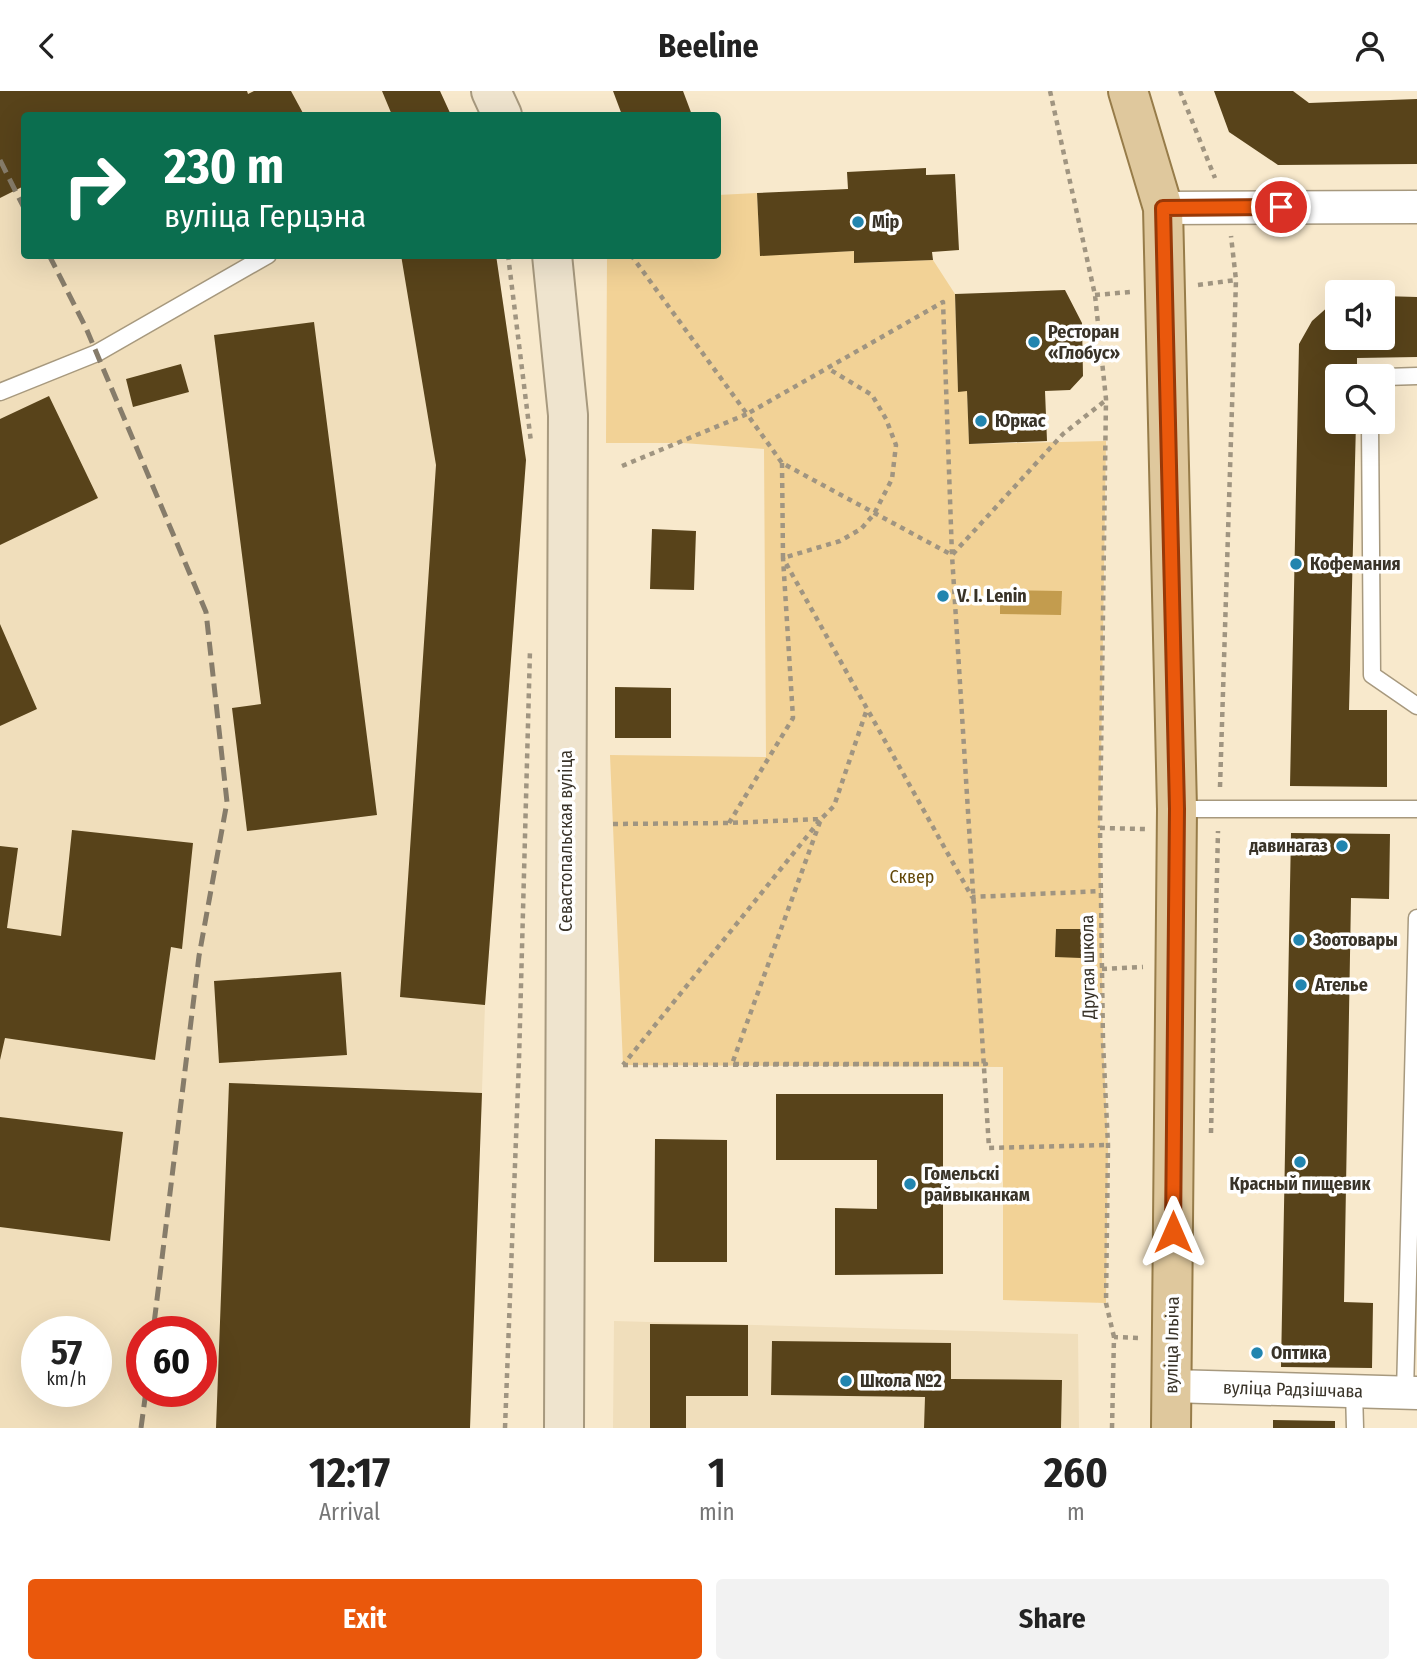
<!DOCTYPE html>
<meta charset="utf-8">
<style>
:root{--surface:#fff;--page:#f2f2f2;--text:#222;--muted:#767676;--accent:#ea580c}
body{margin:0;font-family:"Fira Sans Condensed",sans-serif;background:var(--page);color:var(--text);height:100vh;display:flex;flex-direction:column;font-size:26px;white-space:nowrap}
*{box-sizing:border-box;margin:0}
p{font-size:23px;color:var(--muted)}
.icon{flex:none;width:38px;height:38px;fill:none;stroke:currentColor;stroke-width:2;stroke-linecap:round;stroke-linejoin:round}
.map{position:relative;height:1337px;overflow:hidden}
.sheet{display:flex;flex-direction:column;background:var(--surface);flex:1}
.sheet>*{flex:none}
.hud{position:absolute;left:21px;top:21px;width:700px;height:147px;border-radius:7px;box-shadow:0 7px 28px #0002;background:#0b6e4f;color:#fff;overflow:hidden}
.buttons{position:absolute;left:1325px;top:189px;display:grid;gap:14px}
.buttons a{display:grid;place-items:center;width:70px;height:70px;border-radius:7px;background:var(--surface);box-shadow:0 7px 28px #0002;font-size:35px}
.speed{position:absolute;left:21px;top:1225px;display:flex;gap:14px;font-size:35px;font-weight:700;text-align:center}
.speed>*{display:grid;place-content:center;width:91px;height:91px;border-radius:50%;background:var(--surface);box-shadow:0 7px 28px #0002;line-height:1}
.speed small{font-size:18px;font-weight:400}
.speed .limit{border:10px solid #d22;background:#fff;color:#111}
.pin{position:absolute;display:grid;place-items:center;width:60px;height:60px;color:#fff;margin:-30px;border:4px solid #fff;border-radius:50%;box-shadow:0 2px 7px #0007}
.me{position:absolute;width:77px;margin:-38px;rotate:0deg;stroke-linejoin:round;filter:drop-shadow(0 0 5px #0008)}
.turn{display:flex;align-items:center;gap:24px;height:147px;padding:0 28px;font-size:32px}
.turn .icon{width:91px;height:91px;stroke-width:2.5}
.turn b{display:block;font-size:49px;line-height:60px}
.eta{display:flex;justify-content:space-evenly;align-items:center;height:119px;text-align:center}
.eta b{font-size:42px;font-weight:700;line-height:49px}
.primary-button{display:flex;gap:14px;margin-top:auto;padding:14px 28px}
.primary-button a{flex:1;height:80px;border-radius:7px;background:var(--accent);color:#fff;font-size:28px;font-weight:700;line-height:80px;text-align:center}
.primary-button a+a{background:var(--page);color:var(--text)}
header{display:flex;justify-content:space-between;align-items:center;height:91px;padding:0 28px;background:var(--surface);font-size:32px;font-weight:700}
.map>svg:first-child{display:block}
.built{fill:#f0debb;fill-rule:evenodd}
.green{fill:#f2d296}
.water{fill:#c39c4e}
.building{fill:#58431a}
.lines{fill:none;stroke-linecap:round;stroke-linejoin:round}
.lane-casing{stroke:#a7997e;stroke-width:19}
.street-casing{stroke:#a7997e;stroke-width:35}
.secondary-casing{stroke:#a7997e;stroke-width:42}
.primary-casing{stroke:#977c49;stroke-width:42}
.path{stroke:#a09581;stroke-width:4.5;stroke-dasharray:5 5;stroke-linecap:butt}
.lane{stroke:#fff;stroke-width:16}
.street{stroke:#fff;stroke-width:32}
.secondary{stroke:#efe4ce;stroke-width:38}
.primary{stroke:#dfc89d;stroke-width:38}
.rail{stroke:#867c6a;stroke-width:5;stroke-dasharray:14 7;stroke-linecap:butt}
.route-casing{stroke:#983908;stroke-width:18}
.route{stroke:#ea580c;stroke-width:12}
.poi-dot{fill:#2285af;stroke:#fff;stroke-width:2.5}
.labels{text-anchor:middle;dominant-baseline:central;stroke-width:7;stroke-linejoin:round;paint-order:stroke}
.poi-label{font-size:18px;font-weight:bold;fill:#393328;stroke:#fff;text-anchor:start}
.street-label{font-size:18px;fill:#393328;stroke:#fff}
.park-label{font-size:18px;fill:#634809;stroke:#fff}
</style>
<header><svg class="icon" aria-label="back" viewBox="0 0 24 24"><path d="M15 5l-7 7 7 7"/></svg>Beeline<svg class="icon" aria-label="person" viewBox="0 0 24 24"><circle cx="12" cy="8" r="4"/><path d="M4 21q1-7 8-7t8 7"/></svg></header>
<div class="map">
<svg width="1417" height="1337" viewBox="0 0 1417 1337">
<rect width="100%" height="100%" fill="#f8e9cc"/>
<path class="built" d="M 0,0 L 440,0 L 451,24 L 24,24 L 24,164 L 496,165 L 526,369 L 485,914 L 470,1337 L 0,1337 ZM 37,1241 L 96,1241 L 96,1300 L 37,1300 ZM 142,1241 L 201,1241 L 201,1300 L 142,1300 Z
M 614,1230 L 1078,1243 L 1079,1337 L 613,1337 Z"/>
<path class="green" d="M 757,102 L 760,164 L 854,160 L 855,172 L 933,169 L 955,203 L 958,300 L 967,300 L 969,353 L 1106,350 L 1100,737 L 1103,951 L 1108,1054 L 1106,1212 L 1003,1209 L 1003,976 L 623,974 L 610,664 L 766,666 L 764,358 L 683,352 L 606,352 L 607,165 L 718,164 L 718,104 Z"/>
<path class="water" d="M 1000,499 L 1062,500 L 1061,524 L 1000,523 Z"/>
<path class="building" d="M 0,0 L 247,0 L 248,3 L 254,0 L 291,0 L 304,24 L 24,24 L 24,95 L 0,107 Z
M 382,0 L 440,0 L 451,24 L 392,24 Z
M 613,0 L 683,0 L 692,24 L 622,24 Z
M 1214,0 L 1293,0 L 1309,12 L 1417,8 L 1417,73 L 1278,74 L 1229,41 Z
M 926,77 L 926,84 L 955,83 L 959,159 L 932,161 L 933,169 L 854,172 L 854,160 L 760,165 L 757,102 L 848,98 L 847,81 Z
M 401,164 L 496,164 L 526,369 L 485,914 L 400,906 L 436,374 Z
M 1065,199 L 1082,232 L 1083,285 L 1070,299 L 1045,300 L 1047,350 L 969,353 L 967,300 L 958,301 L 955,203 Z
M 1382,205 L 1417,206 L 1417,266 L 1357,267 L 1357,285 L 1337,285 L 1337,331 L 1356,331 L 1349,619 L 1387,619 L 1387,696 L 1290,695 L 1299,253 L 1312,230 L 1330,214 L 1337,212 L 1337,247 L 1382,247 Z
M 314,231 L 377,724 L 247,740 L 232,617 L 261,613 L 214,244 Z
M 181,273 L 189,301 L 133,316 L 126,288 Z
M 49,305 L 98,407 L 0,454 L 0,328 Z
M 652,438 L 696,440 L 694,499 L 650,498 Z
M 0,533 L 37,618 L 0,635 Z
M 615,596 L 671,597 L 671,647 L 615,647 Z
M 72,739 L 193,752 L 182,858 L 171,856 L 155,969 L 5,947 L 0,969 L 0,755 L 18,757 L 7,837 L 61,845 Z
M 1291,742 L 1390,743 L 1389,808 L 1351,807 L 1344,1211 L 1373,1212 L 1372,1277 L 1281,1276 Z
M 1056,838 L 1081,838 L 1081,867 L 1055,866 Z
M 341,881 L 347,964 L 219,972 L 214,890 Z
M 229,992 L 482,1002 L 470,1337 L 216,1337 Z
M 776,1003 L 943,1003 L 943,1183 L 835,1184 L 835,1117 L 877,1118 L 877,1069 L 776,1069 Z
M 0,1026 L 123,1041 L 110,1150 L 0,1136 Z
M 655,1048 L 727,1049 L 727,1171 L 654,1171 Z
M 650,1233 L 748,1234 L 748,1305 L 686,1305 L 686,1337 L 650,1337 Z
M 772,1250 L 951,1252 L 951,1288 L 1062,1289 L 1061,1337 L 924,1337 L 925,1306 L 771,1304 Z
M 1273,1329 L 1335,1330 L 1335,1337 L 1273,1337 Z"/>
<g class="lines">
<defs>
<path id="lane" d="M 1385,286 L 1417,285
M 0,301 L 97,262 L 268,164
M 1370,333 L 1372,584 L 1417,615
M 1177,718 L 1417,718
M 1354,1300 L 1355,1337
M 1405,1302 L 1417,827"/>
<g id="street">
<path d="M 1163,117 L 1417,116"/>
<path id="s1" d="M 1171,1295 L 1417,1302"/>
</g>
<path id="secondary" d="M 491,0 L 502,24
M 552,164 L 568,324 L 564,1337"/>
<path id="primary" d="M 1128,0 L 1163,117 L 1177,718 L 1171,1337"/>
</defs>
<use href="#lane" class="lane-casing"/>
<use href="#street" class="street-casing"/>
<use href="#secondary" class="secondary-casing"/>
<use href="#primary" class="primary-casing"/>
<path class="path" d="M 1050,0 L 1095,204 L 1106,308 L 1100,737
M 1180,0 L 1215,87
M 508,164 L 531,351
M 631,164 L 747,323 L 943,211 L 952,464 L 989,1057 L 1108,1054
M 1198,194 L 1236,189
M 1095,204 L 1130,201
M 782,372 L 783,467 L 840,450 L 861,438 L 874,423 L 892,388 L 896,354 L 886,328 L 872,304 L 829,278
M 622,375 L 747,323 L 782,372 L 952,464 L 1063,343 L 1106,309
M 1220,696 L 1236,189 L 1231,145
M 729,732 L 793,627 L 783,467 L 972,806 L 1101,800
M 613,733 L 729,732 L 821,728 L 623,974
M 1102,878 L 1143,876
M 623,974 L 986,973 L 732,973 L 821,728 L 834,715 L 867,618
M 1211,1042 L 1218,740
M 1114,1246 L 1106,1212 L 1108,1054 L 1103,951 L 1100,737 L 1145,738
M 505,1337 L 519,969 L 530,559
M 1112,1337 L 1114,1246 L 1139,1247"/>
<use href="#lane" class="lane"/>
<use href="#street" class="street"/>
<use href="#secondary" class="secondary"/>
<use href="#primary" class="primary"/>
<path class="rail" d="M 0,69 L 24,117
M 49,164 L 86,237 L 206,521 L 227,711 L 199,865 L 153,1241
M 141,1337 L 146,1300"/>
</g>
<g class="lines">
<defs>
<path id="route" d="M 1173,1141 L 1177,718 L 1163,117 L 1281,116"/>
</defs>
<use href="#route" class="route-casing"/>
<use href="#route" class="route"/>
</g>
<g class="poi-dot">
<circle cx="858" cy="131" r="7"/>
<circle cx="1034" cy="251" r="7"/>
<circle cx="981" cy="330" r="7"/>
<circle cx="1296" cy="473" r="7"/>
<circle cx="943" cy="505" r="7"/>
<circle cx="1342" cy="755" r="7"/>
<circle cx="1299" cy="849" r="7"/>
<circle cx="1301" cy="894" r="7"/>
<circle cx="1300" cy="1071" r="7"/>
<circle cx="910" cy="1093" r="7"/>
<circle cx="1257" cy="1262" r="7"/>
<circle cx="846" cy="1290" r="7"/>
</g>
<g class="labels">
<g class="poi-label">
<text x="872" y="131">Мір</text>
<text x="1048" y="241">Ресторан<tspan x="1048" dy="21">«Глобус»</tspan></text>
<text x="995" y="330">Юркас</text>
<text x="1310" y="473">Кофемания</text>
<text x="957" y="505">V. I. Lenin</text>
<text x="1328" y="755" text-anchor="end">давинагаз</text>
<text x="1313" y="849">Зоотовары</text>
<text x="1315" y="894">Ателье</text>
<text x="924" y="1083">Гомельскі<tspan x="924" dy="21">райвыканкам</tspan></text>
<text x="1300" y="1093" text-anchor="middle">Красный пищевик</text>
<text x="1271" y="1262">Оптика</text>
<text x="860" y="1290">Школа №2</text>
</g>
<g class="street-label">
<text transform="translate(566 750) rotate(-90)">Севастопальская вуліца</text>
<text transform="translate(1088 876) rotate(-91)">Другая школа</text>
<text transform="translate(1172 1254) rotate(-89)">вуліца Ільіча</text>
<text stroke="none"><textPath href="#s1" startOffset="122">вуліца Радзішчава</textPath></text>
</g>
<g class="park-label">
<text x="912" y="786">Сквер</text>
</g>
</g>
</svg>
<div class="buttons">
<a><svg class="icon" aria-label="sound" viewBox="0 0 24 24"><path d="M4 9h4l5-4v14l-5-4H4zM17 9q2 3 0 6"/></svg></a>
<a><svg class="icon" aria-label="search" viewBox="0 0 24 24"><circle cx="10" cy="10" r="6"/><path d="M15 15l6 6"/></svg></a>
</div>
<div class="speed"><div>57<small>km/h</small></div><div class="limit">60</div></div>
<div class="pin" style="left:1281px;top:116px;background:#d93025"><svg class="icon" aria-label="arrive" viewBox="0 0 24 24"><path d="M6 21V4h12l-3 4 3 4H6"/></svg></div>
<svg class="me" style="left:1173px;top:1141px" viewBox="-20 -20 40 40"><path d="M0-17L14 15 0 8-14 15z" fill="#ea580c" stroke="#fff" stroke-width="4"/></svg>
<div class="hud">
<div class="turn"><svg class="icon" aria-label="right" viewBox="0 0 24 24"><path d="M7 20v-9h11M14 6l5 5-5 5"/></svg><div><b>230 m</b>вуліца Герцэна</div></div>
</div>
</div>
<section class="sheet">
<div class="eta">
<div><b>12:17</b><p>Arrival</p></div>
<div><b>1</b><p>min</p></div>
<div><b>260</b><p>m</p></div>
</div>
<div class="primary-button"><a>Exit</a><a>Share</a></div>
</section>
